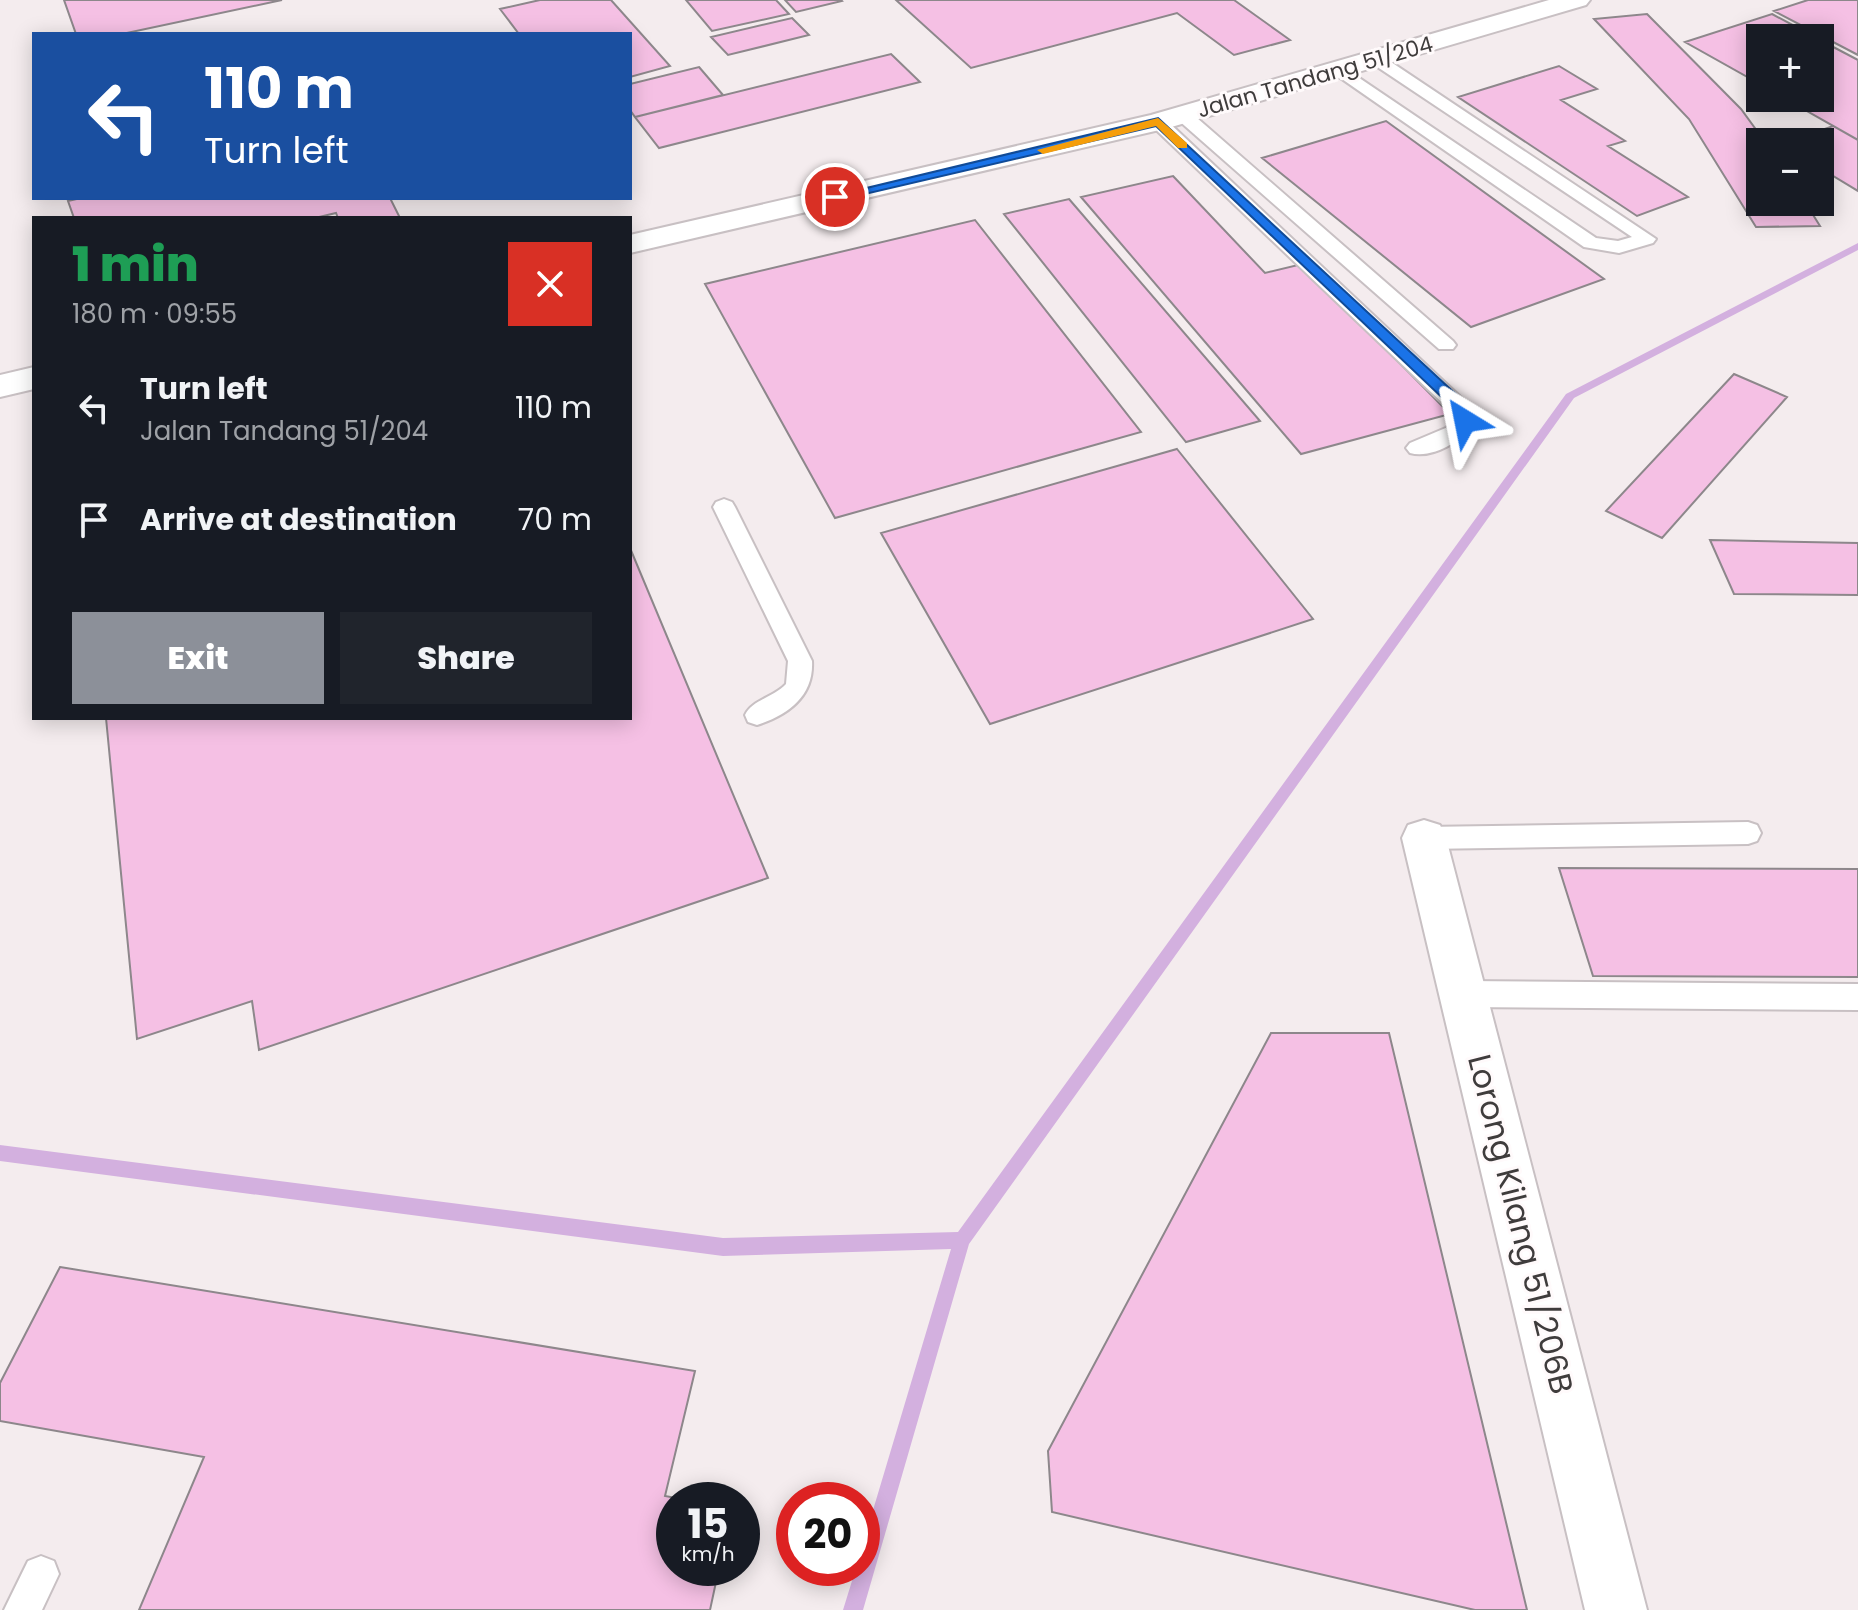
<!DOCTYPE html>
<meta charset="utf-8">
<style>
:root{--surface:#171b24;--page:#20242c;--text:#f1f3f6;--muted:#9ea1a6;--accent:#8c9099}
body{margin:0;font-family:Poppins,sans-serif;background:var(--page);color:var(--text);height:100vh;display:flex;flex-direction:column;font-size:30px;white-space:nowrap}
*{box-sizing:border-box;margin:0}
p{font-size:26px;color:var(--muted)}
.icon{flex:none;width:44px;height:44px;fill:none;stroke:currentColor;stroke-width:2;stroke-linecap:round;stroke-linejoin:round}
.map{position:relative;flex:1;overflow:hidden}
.side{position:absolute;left:32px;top:216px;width:600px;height:504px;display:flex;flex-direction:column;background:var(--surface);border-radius:0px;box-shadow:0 4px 20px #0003}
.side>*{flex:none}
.guide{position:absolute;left:32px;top:32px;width:600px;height:168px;border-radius:0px;box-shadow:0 4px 20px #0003;background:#1a4fa0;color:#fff;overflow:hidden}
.tools{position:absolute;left:1746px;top:24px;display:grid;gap:16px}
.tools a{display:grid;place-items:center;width:88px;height:88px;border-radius:0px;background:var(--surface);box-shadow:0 4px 20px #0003;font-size:40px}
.speed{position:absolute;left:656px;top:1482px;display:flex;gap:16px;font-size:40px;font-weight:700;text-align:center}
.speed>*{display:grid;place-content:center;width:104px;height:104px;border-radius:50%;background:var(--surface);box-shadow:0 4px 20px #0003;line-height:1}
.speed small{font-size:20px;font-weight:400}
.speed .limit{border:12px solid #d22;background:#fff;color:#111}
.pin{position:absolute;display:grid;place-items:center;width:68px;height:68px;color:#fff;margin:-34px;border:4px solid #fff;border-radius:50%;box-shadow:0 2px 8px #0007}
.me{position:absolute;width:88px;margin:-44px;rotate:325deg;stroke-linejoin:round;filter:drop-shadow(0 0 6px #0008)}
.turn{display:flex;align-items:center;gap:28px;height:168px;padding:0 40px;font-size:36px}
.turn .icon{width:104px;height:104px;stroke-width:2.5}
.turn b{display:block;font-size:56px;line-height:68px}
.round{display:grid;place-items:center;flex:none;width:84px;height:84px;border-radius:0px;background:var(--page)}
.head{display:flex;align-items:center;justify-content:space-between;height:136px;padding:0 40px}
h1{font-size:48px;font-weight:800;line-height:60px;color:#1e9e55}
.cta{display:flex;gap:16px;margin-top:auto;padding:16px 40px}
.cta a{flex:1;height:92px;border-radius:0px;background:var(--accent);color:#fff;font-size:32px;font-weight:800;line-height:92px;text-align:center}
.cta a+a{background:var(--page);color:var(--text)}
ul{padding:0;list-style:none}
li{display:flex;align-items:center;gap:24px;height:112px;padding:0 40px}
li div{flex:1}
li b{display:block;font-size:30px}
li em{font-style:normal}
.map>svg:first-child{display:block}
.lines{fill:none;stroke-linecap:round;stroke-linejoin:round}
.stream{fill:#d3b0df;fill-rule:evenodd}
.building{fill:#f5c0e4;stroke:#8d878b;stroke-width:2}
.service-casing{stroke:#c8c0c3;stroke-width:4}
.minor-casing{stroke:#c8c0c3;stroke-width:4}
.service{fill:#fff;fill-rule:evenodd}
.minor{fill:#fff;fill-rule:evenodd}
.route{fill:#1a73e8;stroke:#114b97;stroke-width:2}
.slow{fill:#f59e0b}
.labels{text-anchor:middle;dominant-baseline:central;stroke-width:6;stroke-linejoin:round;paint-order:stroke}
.far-street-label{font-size:22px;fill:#3f3c3c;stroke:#fffafb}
.near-street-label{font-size:32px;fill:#3f3c3c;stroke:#fffafb}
</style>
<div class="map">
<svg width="1858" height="1610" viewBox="0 0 1858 1610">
<rect width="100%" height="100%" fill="#f4ecee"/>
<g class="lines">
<path class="stream" d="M 1858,243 L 1858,250 L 1574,398 L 969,1244 L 863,1610 L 843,1610 L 856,1568 L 862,1568 L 862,1547 L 951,1249 L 723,1256 L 0,1161 L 0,1145 L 723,1238 L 958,1232 L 1566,394 Z"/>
</g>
<path class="building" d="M 64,0 L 282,0 L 122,34 L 76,34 Z
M 540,0 L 611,0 L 670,66 L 630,77 L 630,34 L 519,34 L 500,9 Z
M 686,0 L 776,0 L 789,14 L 712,31 Z
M 785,0 L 841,0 L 842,1 L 796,12 Z
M 896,0 L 1234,0 L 1290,40 L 1234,55 L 1177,13 L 971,68 Z
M 1808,0 L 1858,0 L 1858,55 L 1774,11 Z
M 1647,14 L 1741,109 L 1765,142 L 1760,142 L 1760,202 L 1805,202 L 1820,226 L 1756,227 L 1689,119 L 1594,19 Z
M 1772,14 L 1817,38 L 1760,38 L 1760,84 L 1685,42 Z
M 792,18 L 809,35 L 728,55 L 711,37 Z
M 1820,40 L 1858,60 L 1858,140 L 1784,98 L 1820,98 Z
M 891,54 L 920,82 L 659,148 L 635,117 Z
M 1559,66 L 1597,89 L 1561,100 L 1625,141 L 1608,146 L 1688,197 L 1637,216 L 1458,97 Z
M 699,67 L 723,95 L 635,117 L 630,110 L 630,84 Z
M 1386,121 L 1604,279 L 1471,327 L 1262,158 Z
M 1833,126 L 1858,140 L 1858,191 L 1820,168 L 1820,142 L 1787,142 Z
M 1173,176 L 1265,273 L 1302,264 L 1450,414 L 1301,454 L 1081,197 Z
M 81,198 L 390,198 L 400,218 L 338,218 L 336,213 L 315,218 L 74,218 L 68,201 Z
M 1069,199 L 1260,421 L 1186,442 L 1004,214 Z
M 975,220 L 1141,432 L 835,518 L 705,284 Z
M 1734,374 L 1787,397 L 1662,538 L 1606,511 Z
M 1177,449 L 1313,619 L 990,724 L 881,533 Z
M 1710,540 L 1858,543 L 1858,595 L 1734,594 Z
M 630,548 L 768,878 L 259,1050 L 252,1001 L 137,1039 L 106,718 L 630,718 Z
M 1559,868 L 1858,869 L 1858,977 L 1593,976 Z
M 1271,1033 L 1389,1033 L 1527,1610 L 1475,1610 L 1052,1512 L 1048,1451 Z
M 60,1267 L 695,1371 L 665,1496 L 687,1500 L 674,1500 L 674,1568 L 719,1568 L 710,1610 L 139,1610 L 204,1457 L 0,1421 L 0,1383 Z"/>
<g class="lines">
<defs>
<path id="service" d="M 1376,54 L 1382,56 L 1656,239 L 1653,243 L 1619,253 L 1584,247 L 1329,70 L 1331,67 L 1343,67 L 1596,238 L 1618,241 L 1632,237 L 1370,62 L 1370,56 Z
M 1183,110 L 1189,111 L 1453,341 L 1456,345 L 1453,349 L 1439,349 L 1177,119 L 1175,115 Z
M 1158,117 L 1164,118 L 1470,406 L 1473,420 C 1465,441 1432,459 1410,453 L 1406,448 L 1410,443 L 1448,427 L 1453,413 L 1152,126 L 1150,122 Z
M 724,499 L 732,502 L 735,507 L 812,661 C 814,696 788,715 757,725 L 748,722 L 745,715 C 752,700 774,697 786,684 L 788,661 L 713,507 L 716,502 Z
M 1748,822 L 1757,825 L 1761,833 L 1757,841 L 1748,844 L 1424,849 L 1415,846 L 1411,838 L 1415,830 L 1424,827 Z
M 1464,981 L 1858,984 L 1858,1010 L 1464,1007 L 1454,1003 L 1450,994 L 1454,985 Z
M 41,1556 L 54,1561 L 59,1574 L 42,1610 L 4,1610 L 28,1561 Z"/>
<path id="minor" d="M 1549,0 L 1590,0 L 1586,5 L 1168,128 L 630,253 L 630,235 L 1151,115 Z
M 34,367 L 34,389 L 0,397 L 0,375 Z
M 1424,820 L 1440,825 L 1446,838 L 1647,1610 L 1585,1610 L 1402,838 L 1408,825 Z"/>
</defs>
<use href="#service" class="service-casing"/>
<use href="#minor" class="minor-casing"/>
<use href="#service" class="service"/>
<use href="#minor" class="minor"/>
</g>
<path class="route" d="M 1158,118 L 1460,398 L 1470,411 L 1470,425 L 1459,425 L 1450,405 L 1156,126 L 835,201 L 829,197 Z"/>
<path class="slow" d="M 1158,118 L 1187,143 L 1187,148 L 1178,148 L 1156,126 L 1043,154 L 1037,150 Z"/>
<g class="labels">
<g class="far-street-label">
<text transform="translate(1315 77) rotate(-16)">Jalan Tandang 51/204</text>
</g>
<g class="near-street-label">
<text transform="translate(1521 1224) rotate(76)">Lorong Kilang 51/206B</text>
</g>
</g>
</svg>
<div class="tools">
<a>+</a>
<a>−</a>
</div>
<div class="speed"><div>15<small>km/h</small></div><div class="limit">20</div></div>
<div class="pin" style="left:835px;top:197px;background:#d93025"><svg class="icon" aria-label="arrive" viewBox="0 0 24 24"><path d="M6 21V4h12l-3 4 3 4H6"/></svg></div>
<svg class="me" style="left:1465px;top:421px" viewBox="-20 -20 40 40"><path d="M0-17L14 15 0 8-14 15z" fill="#1a73e8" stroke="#fff" stroke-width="4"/></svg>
<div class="guide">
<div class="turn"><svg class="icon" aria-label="left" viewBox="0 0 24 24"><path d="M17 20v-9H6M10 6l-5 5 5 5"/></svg><div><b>110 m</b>Turn left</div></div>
</div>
<section class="side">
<div class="head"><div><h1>1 min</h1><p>180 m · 09:55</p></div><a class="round" style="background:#d93025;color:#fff"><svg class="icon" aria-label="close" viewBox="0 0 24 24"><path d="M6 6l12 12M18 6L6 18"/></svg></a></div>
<ul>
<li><svg class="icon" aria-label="left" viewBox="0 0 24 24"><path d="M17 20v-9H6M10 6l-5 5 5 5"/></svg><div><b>Turn left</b><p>Jalan Tandang 51/204</p></div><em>110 m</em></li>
<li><svg class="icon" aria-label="arrive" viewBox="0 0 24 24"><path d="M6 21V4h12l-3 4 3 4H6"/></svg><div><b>Arrive at destination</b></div><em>70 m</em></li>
</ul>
<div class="cta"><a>Exit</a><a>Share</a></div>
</section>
</div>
